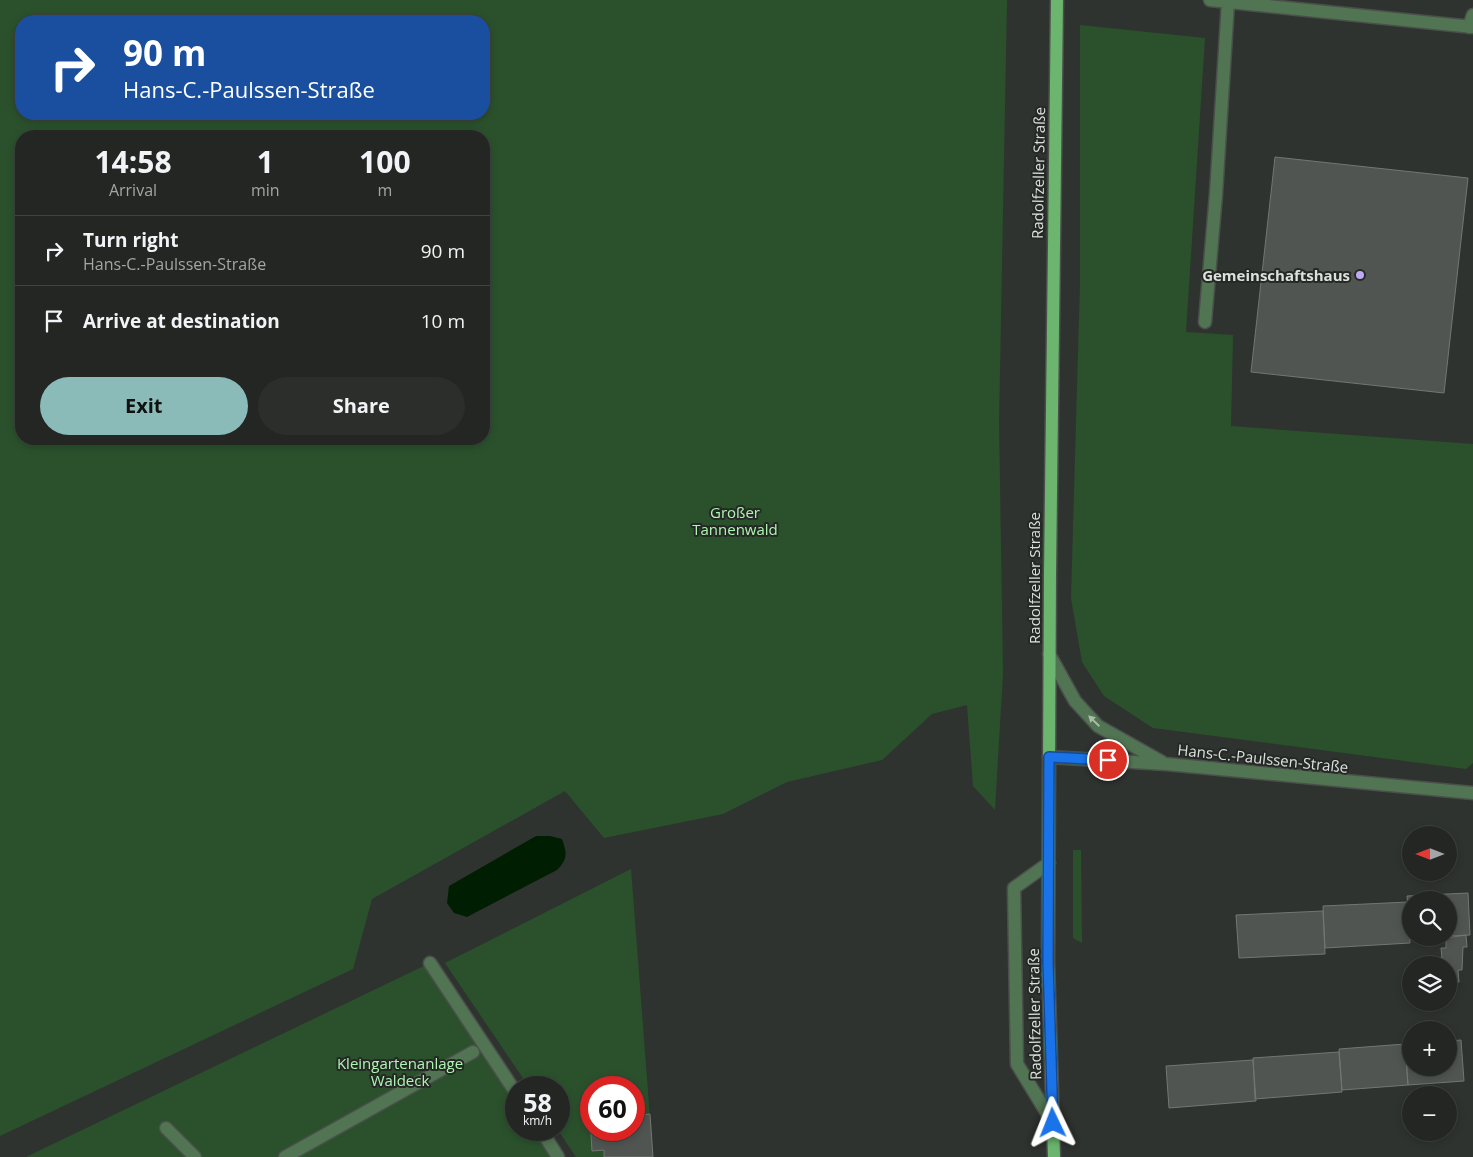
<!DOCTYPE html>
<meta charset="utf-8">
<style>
:root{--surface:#232623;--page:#2b2e2b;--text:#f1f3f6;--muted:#a3a5a6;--line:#404341;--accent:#8bbbb9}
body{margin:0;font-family:"Open Sans",sans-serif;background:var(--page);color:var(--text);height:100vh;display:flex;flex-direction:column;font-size:19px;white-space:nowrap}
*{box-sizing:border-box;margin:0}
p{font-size:16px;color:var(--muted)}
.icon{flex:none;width:28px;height:28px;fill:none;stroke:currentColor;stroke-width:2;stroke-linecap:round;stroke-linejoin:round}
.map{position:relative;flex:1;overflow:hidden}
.sheet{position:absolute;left:15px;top:130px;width:475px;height:315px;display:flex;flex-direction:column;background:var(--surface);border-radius:20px;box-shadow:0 2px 8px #0003,0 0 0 1px var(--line)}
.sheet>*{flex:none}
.top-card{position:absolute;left:15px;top:15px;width:475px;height:105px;border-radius:20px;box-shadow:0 2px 8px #0003,0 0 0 1px var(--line);background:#1a4fa0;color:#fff;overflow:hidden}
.needle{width:32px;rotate:270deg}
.fabs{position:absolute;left:1402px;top:826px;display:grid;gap:10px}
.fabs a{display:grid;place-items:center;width:55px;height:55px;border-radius:50%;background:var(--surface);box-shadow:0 2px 8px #0003,0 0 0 1px var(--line);font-size:25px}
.speed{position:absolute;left:505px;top:1076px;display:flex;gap:10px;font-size:25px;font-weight:700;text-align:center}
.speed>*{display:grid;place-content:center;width:65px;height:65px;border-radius:50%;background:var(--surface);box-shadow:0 2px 8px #0003,0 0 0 1px var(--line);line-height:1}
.speed small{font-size:12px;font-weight:400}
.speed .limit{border:8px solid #d22;background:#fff;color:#111}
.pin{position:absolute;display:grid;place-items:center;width:42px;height:42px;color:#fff;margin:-21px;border:2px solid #fff;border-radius:50%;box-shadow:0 1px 5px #0007}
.me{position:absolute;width:55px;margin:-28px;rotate:358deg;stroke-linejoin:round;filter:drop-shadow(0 0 4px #0008)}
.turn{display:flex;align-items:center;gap:18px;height:105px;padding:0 25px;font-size:22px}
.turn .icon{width:65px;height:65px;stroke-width:2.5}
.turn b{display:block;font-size:35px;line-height:42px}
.eta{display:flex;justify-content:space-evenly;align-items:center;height:85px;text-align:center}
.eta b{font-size:30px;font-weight:700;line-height:35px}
.cta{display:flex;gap:10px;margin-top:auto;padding:10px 25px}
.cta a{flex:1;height:58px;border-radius:30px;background:var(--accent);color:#111;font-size:20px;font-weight:700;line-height:58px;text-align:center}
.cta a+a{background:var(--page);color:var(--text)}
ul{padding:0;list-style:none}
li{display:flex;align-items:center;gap:15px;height:70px;padding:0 25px;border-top:1px solid var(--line)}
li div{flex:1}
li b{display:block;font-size:19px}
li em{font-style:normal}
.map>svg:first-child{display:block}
.green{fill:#2a512c;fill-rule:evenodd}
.water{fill:#001f02}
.building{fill:#515551;stroke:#727772}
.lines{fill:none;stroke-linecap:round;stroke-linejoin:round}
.service-casing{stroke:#4b4f4b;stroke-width:15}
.tertiary-casing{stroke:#4b4f4b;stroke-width:15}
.primary-casing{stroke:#4b4f4b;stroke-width:15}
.service{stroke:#517452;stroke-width:12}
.tertiary{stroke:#517452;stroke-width:12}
.primary{stroke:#6bb56e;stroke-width:12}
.oneway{fill:#acbaac}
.route-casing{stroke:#114b97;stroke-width:12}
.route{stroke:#1a73e8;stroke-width:9}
.poi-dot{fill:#bcaaf5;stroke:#252925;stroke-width:2}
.labels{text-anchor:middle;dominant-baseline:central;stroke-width:4;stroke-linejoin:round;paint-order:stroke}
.street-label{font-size:15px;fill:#dde0dd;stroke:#252925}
.poi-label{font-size:15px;font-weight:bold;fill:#dde0dd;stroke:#252925;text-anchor:end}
.park-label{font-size:15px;fill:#aff6b1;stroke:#252925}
</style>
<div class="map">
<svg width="1473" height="1157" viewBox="0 0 1473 1157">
<rect width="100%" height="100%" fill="#2f332f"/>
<path class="green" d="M 0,0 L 1007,0 L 999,423 L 1003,673 L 995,810 L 973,786 L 967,705 L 932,714 L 882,760 L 787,782 L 723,814 L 604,838 L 565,791 L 372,899 L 353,969 L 0,1136 ZM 21,21 L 484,21 L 484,114 L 21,114 ZM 21,136 L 484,136 L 484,439 L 21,439 Z
M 1080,25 L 1205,38 L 1186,332 L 1233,335 L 1231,426 L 1473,444 L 1473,763 L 1466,769 L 1153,728 L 1104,696 L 1082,662 L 1071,598 L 1080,284 Z
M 1073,850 L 1081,850 L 1082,943 L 1073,938 Z
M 631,869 L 653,1157 L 576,1157 L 558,1130 L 559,1088 L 529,1087 L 445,963 ZM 591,1088 L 634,1088 L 634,1130 L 591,1130 Z
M 430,963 L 516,1093 L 516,1130 L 541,1130 L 558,1157 L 26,1157 Z"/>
<path class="water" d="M 550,836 L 562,839 C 567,853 568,859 557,870 L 467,917 L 454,913 L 447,903 L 449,886 L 536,836 Z"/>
<path class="building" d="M 1275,157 L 1468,178 L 1444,393 L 1251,372 Z
M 1468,893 L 1470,935 L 1449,936 L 1449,900 L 1411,900 L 1411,938 L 1422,938 L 1410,938 L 1407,896 Z
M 1408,902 L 1410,943 L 1325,948 L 1323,906 Z
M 1323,911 L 1325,954 L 1239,958 L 1236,915 Z
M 1466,935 L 1467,947 L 1463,947 L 1462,970 L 1458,970 L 1459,982 L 1449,982 L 1449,965 L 1439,965 L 1438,958 L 1442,958 L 1441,948 L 1446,948 L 1446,938 Z
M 1461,1040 L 1464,1081 L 1408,1085 L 1405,1044 L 1411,1043 L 1411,1068 L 1449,1068 L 1449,1041 Z
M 1405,1044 L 1408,1085 L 1342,1090 L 1339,1049 Z
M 1339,1052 L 1342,1092 L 1255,1099 L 1253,1058 Z
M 1253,1060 L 1256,1101 L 1169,1108 L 1166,1066 Z
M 650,1114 L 653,1157 L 604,1157 L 604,1150 L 592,1151 L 590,1119 L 591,1130 L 634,1130 L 634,1116 Z"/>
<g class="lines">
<defs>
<path id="service" d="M 1210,0 L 1473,27
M 1469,27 L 1473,15
M 1205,322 L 1216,194 L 1228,2
M 1049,863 L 1014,888 L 1017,1064 L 1053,1123
M 430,963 L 516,1093
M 166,1128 L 195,1157
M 541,1130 L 558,1157
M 285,1157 L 473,1052"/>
<path id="tertiary" d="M 1049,654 L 1075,701 L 1098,726 L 1162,762
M 1049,757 L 1166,764 L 1473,793"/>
<path id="primary" d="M 1054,1157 L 1048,962 L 1050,574 L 1057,0"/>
</defs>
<use href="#service" class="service-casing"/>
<use href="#tertiary" class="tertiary-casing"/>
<use href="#primary" class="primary-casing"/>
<use href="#service" class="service"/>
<use href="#tertiary" class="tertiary"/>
<use href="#primary" class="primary"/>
</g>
<defs><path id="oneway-solid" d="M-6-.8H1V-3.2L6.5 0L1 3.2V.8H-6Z" transform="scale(1.25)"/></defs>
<use class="oneway" href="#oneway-solid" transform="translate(1094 721) rotate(-136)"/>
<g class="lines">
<defs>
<path id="route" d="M 1053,1123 L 1048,962 L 1049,757 L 1108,760"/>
</defs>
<use href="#route" class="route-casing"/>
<use href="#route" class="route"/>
</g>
<circle class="poi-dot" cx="1360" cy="275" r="5"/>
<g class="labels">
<g class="street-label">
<text transform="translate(1038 173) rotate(-89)">Radolfzeller Straße</text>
<text transform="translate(1034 578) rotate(-90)">Radolfzeller Straße</text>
<text transform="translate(1263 758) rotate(6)">Hans-C.-Paulssen-Straße</text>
<text transform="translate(1034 1014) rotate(-91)">Radolfzeller Straße</text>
</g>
<g class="poi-label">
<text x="1350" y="275">Gemeinschaftshaus</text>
</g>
<g class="park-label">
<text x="735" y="512">Großer<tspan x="735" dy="17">Tannenwald</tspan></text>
<text x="400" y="1063">Kleingartenanlage<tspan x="400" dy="17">Waldeck</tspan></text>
</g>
</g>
</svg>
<div class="fabs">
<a><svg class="needle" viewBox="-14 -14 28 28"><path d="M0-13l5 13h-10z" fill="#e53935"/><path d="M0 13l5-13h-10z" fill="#a3a5a6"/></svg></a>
<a><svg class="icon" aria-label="search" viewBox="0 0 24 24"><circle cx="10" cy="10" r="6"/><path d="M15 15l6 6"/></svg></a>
<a><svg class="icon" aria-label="layers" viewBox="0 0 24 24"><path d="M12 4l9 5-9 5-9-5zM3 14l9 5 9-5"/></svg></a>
<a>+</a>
<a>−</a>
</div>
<div class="speed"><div>58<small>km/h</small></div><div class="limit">60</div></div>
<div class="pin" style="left:1108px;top:760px;background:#d93025"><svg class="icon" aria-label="arrive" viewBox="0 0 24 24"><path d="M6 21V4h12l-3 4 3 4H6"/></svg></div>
<svg class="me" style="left:1053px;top:1123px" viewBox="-20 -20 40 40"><path d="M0-17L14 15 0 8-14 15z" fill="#1a73e8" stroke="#fff" stroke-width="4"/></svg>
<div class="top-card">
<div class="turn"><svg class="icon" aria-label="right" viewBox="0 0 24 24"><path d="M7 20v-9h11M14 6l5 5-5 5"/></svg><div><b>90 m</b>Hans-C.-Paulssen-Straße</div></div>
</div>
<section class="sheet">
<div class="eta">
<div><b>14:58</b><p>Arrival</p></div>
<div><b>1</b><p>min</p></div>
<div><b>100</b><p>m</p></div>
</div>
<ul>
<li><svg class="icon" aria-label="right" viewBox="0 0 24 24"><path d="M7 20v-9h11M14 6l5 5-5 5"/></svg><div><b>Turn right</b><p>Hans-C.-Paulssen-Straße</p></div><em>90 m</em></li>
<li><svg class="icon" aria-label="arrive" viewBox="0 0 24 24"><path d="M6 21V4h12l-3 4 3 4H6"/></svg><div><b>Arrive at destination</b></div><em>10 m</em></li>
</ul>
<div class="cta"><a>Exit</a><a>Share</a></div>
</section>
</div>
